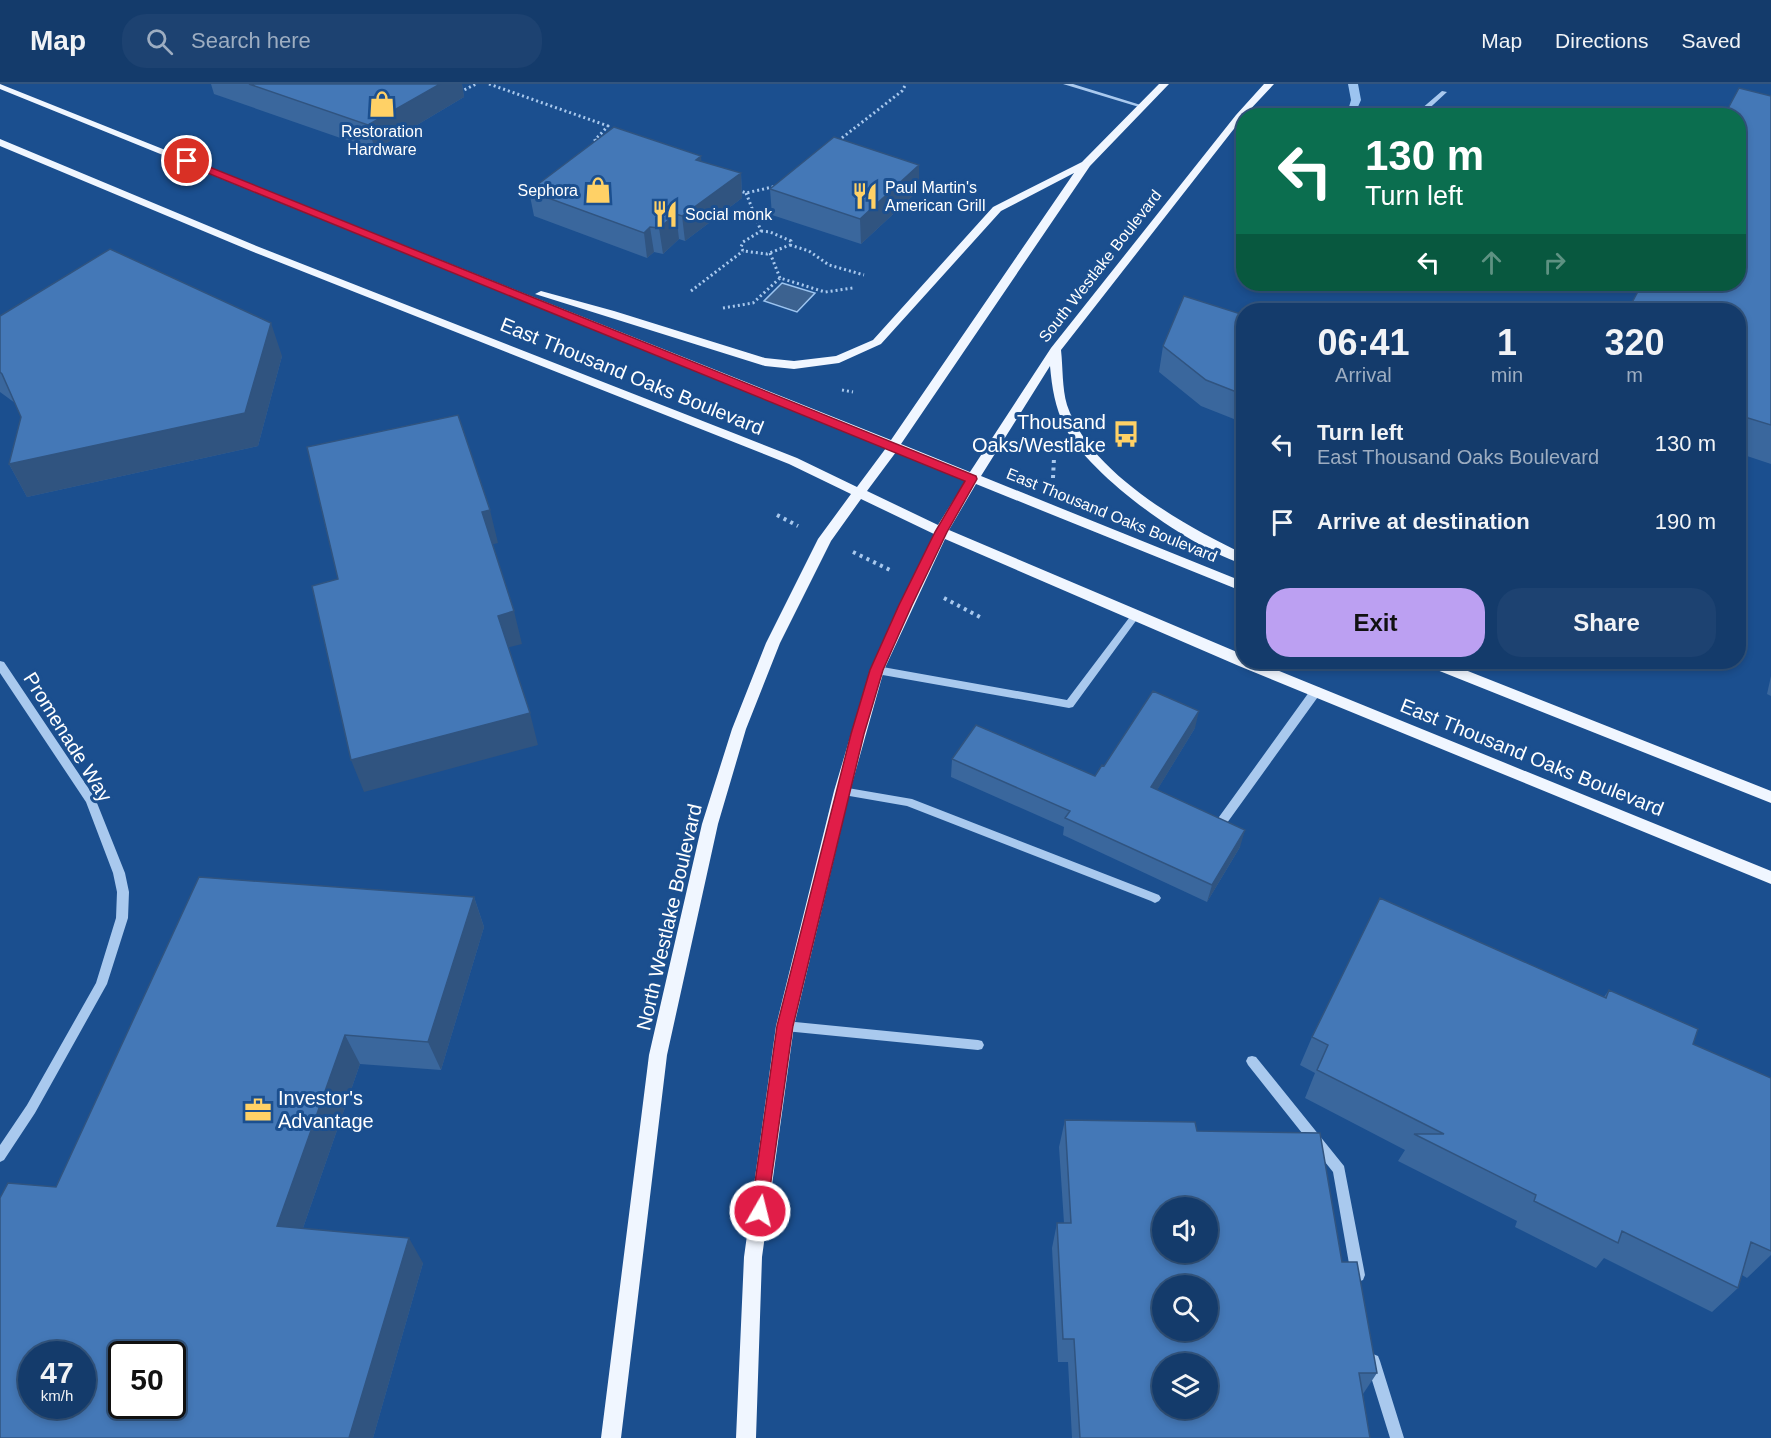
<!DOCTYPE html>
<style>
:root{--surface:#143b6b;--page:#1d4271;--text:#f1f3f6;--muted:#9dadc1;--line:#33557e;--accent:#bca0f2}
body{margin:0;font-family:Arial,sans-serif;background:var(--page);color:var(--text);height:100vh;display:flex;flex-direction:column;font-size:22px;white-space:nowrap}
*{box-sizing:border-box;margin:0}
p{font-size:20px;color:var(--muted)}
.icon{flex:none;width:33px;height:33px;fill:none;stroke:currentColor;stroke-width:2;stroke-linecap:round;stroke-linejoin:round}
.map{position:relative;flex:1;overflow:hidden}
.side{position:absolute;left:1236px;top:219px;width:510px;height:366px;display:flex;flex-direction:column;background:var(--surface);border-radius:24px;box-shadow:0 3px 9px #0003,0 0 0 2px var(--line)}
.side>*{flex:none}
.guide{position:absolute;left:1236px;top:24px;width:510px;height:183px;border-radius:24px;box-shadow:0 3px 9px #0003,0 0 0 2px var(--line);background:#0b6e4f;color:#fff;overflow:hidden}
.controls{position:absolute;left:1152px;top:1113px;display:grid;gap:12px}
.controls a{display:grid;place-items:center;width:66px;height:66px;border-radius:50%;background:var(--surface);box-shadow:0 3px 9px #0003,0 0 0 2px var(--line);font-size:30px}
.speed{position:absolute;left:18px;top:1257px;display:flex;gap:12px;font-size:30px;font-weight:700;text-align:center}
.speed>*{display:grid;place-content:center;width:78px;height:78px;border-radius:50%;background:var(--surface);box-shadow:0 3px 9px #0003,0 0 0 2px var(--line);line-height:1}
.speed small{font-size:15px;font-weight:400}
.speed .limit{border:3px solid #111;border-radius:9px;background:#fff;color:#111}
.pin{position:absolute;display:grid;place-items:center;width:51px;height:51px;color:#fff;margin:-26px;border:3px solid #fff;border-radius:50%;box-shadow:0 2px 6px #0007}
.me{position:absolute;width:66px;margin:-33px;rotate:8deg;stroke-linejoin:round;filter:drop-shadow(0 0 4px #0008)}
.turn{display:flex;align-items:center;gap:21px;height:126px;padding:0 30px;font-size:27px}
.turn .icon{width:78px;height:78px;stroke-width:2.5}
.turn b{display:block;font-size:42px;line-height:51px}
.lanes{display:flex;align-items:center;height:57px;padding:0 30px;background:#0003;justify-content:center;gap:30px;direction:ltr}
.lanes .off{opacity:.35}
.eta{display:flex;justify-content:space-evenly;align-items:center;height:102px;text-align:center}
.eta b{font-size:36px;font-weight:700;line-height:42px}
.action{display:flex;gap:12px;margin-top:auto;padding:12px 30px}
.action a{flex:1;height:69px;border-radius:24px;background:var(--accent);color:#111;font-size:24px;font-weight:700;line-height:69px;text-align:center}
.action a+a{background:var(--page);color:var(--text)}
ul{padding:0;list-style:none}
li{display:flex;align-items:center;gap:18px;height:78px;padding:0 30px}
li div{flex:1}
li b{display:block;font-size:22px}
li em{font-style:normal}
header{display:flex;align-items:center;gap:36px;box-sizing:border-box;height:84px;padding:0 30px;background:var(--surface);border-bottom:2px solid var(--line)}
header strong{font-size:28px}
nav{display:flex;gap:33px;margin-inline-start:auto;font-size:21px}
.search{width:420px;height:54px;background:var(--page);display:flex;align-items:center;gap:15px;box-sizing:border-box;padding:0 21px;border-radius:24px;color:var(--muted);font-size:22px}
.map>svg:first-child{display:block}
.water{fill:#3c6290;stroke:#9cc4f0;stroke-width:1.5}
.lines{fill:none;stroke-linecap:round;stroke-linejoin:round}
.stream{fill:#9cc4f0;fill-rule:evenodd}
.path-far1{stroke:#a9c9ee;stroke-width:3;stroke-dasharray:2 3;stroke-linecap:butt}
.path{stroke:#a9c9ee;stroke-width:4;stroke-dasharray:3 4.5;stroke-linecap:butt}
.minor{fill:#a9c9ee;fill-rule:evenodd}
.major{fill:#f0f6ff;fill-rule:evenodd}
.wall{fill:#3a679d}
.shaded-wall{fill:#305480}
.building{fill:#4478b7;stroke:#305480;stroke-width:1.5;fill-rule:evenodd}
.route{fill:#e11d48;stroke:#92132f;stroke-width:1.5}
.labels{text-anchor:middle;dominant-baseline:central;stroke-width:6;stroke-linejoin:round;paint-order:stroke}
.far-poi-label{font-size:16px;fill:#fff;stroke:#1b4f8f;text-anchor:start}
.far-street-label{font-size:16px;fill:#fff;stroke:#1b4f8f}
.street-label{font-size:20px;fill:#fff;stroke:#1b4f8f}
.poi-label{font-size:20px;fill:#fff;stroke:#1b4f8f;text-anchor:end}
</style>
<header>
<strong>Map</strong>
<div class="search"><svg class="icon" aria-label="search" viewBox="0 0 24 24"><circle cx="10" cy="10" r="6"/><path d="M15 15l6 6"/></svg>Search here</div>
<nav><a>Map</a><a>Directions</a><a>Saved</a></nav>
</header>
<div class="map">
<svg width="1771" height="1354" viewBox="0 0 1771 1354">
<rect width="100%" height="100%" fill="#1b4f8f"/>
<path class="water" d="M 782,199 L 815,209 L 797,228 L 764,217 Z"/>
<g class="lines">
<path class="stream" d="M 1348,0 L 1358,0 L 1361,16 L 1357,25 L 1349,23 L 1351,16 Z"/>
<path class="path-far1" d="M 489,0 L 608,42 L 595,56 L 601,58
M 460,8 L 476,0
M 838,57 L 902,7 L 906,0
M 738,106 L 746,109 L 777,102
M 746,109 L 761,147
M 761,147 L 770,148 L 791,157 L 790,161 L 767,170 L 743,167 L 741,163 L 743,158 Z
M 790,161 L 809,167 L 829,181 L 864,191
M 770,169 L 780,194
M 691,207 L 743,167
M 723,224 L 753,219 L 780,194 L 825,208 L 853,204
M 842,306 L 853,308"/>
<path class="path" d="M 1053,394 L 1054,374
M 777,431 L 798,442
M 853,468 L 890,486
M 944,514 L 980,533"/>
<path class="minor" d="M 1063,0 L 1073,0 L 1144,22 L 1139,23 Z
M 1442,7 L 1447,8 L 1421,32 L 1413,32 Z
M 1135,529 L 1140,532 L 1138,534 L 1073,623 L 1069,624 L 877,590 L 872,586 L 877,582 L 1067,616 L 1132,530 Z
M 0,577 L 4,578 L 95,714 L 125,789 L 129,808 L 128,834 L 107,900 L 35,1029 L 4,1076 L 0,1078 L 0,1061 L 27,1021 L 96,899 L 116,834 L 117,808 L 113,789 L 86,718 L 0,589 Z
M 1316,603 L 1320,604 L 1321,607 L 1320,610 L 1227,739 L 1219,739 L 1218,736 L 1219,733 L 1312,604 Z
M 842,703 L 912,715 L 1159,811 L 1161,814 L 1159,817 L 1155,819 L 1151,817 L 907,722 L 838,710 L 837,707 L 838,704 Z
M 785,937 L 978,956 L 982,957 L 984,961 L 982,965 L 978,966 L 785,947 L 781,946 L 779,942 L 781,938 Z
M 1252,972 L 1256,973 L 1344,1082 L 1365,1191 L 1363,1196 L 1358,1198 L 1353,1196 L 1351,1191 L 1333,1088 L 1248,981 L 1246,977 L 1248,973 Z
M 1373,1270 L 1378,1272 L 1380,1277 L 1404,1354 L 1390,1354 L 1366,1277 L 1368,1272 Z"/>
<path class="major" d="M 0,0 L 891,356 L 1074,89 L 1001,127 L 881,260 L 839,279 L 794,285 L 765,282 L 535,210 L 541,207 L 614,227 L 765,274 L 794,277 L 836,272 L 873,256 L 993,123 L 1082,78 L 1159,0 L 1169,0 L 1090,82 L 901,360 L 970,388 L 1051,264 L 1236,31 L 1264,0 L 1274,0 L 1244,32 L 1061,266 C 1063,284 1062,304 1067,321 C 1090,389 1183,441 1244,470 L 1244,480 C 1193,466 1088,391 1065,343 C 1055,323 1052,304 1050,282 L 981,392 L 1244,498 L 1244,508 L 976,400 L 949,446 L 1244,571 L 1244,578 L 1257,578 L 1771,787 L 1771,800 L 1239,582 L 945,455 L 884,586 L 850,707 L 794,942 L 762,1173 L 756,1354 L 736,1354 L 744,1173 L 776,942 L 834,707 L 870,586 L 934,450 L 861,415 L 831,457 L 780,559 L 746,645 L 718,740 L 667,971 L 621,1354 L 601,1354 L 649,971 L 702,740 L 732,645 L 766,559 L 818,455 L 851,410 L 789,380 L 251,167 L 0,62 L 0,55 L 259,163 L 797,374 L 857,403 L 886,364 L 0,5 ZM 896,368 L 966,396 L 938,441 L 867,407 Z
M 1425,578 L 1445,578 L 1771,707 L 1771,719 L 1427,582 Z"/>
</g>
<path class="wall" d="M 211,0 L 462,0 L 464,13 L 375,66 L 214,10 Z
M 1771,12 L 1771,380 L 1738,369 L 1738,226 Z
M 701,72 L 701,78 L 741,89 L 742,114 L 685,157 L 679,155 L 663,170 L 654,168 L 647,174 L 534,132 L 529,107 Z
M 919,81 L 919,106 L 861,160 L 772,131 L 770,105 Z
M 1244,231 L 1244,339 L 1201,322 L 1159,288 L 1163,262 Z
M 0,232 L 282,272 L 258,362 L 27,413 L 9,380 L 21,333 L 15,319 L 0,308 Z
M 1771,592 L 1771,612 L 1767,610 Z
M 1195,644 L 1157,706 L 1240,763 L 1207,818 L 1063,751 L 1064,743 L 951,693 L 952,675 L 1095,692 L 1104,682 Z
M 474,813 L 484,843 L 441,986 L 360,980 L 303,1144 L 423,1179 L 373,1354 L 0,1354 L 56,1103 Z
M 1609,906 L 1693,960 L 1771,994 L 1771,1171 L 1747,1194 L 1742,1191 L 1738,1204 L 1712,1228 L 1604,1174 L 1596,1184 L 1515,1143 L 1517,1137 L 1398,1077 L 1405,1066 L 1305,1014 L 1315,989 L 1300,981 L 1312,953 L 1604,913 Z
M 1065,1036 L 1197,1047 L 1342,1178 L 1377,1289 L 1363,1310 L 1370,1354 L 1072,1354 L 1068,1278 L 1058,1278 L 1052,1164 L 1057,1139 L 1064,1139 L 1059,1063 Z"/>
<path class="shaded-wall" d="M 440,0 L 462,0 L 464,13 L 375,66 L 368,41 Z
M 701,72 L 703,97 L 696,76 Z
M 919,81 L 919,106 L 861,160 L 860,135 Z
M 741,89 L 742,114 L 685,157 L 682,132 Z
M 676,130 L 679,155 L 663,170 L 659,144 Z
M 650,143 L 654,168 L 647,174 L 644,149 Z
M 271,239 L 282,272 L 258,362 L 27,413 L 9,380 Z
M 490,426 L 498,459 L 490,461 L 482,428 Z
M 514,527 L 522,560 L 506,564 L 498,532 Z
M 1199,627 L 1195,644 L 1148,721 L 1151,703 Z
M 530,629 L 538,661 L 364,708 L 351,676 Z
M 1245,746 L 1240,763 L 1207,818 L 1212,801 Z
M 474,813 L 484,843 L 441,986 L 428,958 Z
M 345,951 L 360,980 L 295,1167 L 277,1142 Z
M 409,1154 L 423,1179 L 373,1354 L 349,1354 Z"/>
<path class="building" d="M 249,0 L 440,0 L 368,41 Z
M 1739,4 L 1771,12 L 1771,341 L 1738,331 L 1738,226 L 1628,226 L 1642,200 L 1738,200 L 1738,32 L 1724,32 Z
M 614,43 L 701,72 L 696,76 L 741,89 L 682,132 L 676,130 L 659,144 L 650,143 L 644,149 L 529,107 Z
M 834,53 L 919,81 L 860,135 L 770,105 Z
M 110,165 L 271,239 L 245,329 L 9,380 L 21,333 L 2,290 L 0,288 L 0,232 Z
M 1184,212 L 1244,231 L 1244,311 L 1206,296 L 1163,262 Z
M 458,331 L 490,426 L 482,428 L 514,527 L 498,532 L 530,629 L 351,676 L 312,502 L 338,495 L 307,363 Z
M 1153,607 L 1199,627 L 1151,703 L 1245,746 L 1212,801 L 1065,734 L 1070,727 L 952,675 L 976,641 L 1095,692 L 1102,681 L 1104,682 Z
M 199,793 L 474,813 L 428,958 L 345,951 L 277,1142 L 409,1154 L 349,1354 L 0,1354 L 0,1114 L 8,1099 L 56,1103 ZM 32,1270 L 82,1270 L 82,1322 L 32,1322 ZM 122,1270 L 172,1270 L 172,1322 L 122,1322 Z
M 1380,814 L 1606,914 L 1609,906 L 1698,945 L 1693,960 L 1771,994 L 1771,1167 L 1751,1158 L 1738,1204 L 1622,1147 L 1618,1159 L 1534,1117 L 1536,1111 L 1414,1050 L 1444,1050 L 1317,986 L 1328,961 L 1312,953 Z
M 1065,1036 L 1195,1038 L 1197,1047 L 1320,1049 L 1342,1178 L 1357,1178 L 1377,1289 L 1359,1289 L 1370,1354 L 1080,1354 L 1074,1255 L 1063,1255 L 1057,1139 L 1071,1139 ZM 1162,1124 L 1208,1124 L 1208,1168 L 1162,1168 ZM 1162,1202 L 1208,1202 L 1208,1246 L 1162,1246 ZM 1162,1280 L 1208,1280 L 1208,1324 L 1162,1324 Z"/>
<path class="route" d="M 187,74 L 976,392 L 977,395 L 947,448 L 912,521 L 883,586 L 864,650 L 793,942 L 766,1132 L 760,1135 L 754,1132 L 751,1127 L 777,942 L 851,650 L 870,586 L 899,521 L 935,448 L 965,397 L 183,79 L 183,75 Z"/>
<defs>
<symbol id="shop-bare" viewBox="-9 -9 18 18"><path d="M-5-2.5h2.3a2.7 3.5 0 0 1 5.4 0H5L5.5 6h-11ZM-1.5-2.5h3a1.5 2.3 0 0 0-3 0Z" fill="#ffd166" stroke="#1b4f8f" stroke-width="2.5" paint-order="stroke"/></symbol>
<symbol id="restaurant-bare" viewBox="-9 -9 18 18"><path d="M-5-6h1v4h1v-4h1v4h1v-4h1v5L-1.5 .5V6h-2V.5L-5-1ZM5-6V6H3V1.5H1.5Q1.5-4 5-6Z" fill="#ffd166" stroke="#1b4f8f" stroke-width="2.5" paint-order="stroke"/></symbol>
<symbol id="bus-bare" viewBox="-9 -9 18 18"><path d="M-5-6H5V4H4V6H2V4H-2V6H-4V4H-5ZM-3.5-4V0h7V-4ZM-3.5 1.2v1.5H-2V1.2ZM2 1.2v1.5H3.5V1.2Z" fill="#ffd166" stroke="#1b4f8f" stroke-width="2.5" paint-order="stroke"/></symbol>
<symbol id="office-bare" viewBox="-9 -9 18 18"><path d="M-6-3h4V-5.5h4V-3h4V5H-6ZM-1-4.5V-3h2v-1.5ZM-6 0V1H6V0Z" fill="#ffd166" stroke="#1b4f8f" stroke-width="2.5" paint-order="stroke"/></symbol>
</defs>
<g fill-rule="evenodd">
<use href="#shop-bare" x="363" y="1" width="38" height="38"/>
<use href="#shop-bare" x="579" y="87" width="38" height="38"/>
<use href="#restaurant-bare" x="846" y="93" width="38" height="38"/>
<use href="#restaurant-bare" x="646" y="111" width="38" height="38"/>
<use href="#bus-bare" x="1107" y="331" width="38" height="38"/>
<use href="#office-bare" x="239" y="1007" width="38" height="38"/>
</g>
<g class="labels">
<g class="far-poi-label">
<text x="382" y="47" text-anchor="middle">Restoration<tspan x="382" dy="18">Hardware</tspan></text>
<text x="885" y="103">Paul Martin's<tspan x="885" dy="18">American Grill</tspan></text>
<text x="578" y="106" text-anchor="end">Sephora</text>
<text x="685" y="130">Social monk</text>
</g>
<g class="far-street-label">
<text transform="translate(1100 182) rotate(-52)">South Westlake Boulevard</text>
<text transform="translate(1112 431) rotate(22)">East Thousand Oaks Boulevard</text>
</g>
<g class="street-label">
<text transform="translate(632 292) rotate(22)">East Thousand Oaks Boulevard</text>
<text transform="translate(68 653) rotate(58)">Promenade Way</text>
<text transform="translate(1532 673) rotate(22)">East Thousand Oaks Boulevard</text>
<text transform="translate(669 833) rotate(-77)">North Westlake Boulevard</text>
</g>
<g class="poi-label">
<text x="1106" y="338">Thousand<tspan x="1106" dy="23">Oaks/Westlake</tspan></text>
<text x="278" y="1014" text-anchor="start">Investor's<tspan x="278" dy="23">Advantage</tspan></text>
</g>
</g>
</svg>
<div class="controls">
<a><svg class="icon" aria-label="sound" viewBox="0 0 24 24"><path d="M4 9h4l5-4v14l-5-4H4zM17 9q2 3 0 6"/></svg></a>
<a><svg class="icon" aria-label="search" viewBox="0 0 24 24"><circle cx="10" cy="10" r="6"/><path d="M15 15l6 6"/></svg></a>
<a><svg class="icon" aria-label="layers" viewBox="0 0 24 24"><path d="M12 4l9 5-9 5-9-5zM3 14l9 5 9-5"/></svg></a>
</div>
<div class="speed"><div>47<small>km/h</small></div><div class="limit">50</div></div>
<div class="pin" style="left:187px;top:77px;background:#d93025"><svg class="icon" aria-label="arrive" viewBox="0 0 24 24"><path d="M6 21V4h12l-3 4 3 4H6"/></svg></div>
<svg class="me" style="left:760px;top:1127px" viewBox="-20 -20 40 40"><circle r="17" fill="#e11d48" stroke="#fff" stroke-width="3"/><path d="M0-11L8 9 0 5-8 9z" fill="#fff"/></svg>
<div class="guide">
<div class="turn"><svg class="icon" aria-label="left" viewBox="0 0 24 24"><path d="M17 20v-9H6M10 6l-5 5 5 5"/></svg><div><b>130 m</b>Turn left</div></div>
<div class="lanes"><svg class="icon" aria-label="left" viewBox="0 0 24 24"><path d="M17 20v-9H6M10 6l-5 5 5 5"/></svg><svg class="icon off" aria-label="ahead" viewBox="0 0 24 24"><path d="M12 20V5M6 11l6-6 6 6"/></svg><svg class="icon off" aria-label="right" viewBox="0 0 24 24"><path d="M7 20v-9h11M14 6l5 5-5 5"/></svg></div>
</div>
<section class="side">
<div class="eta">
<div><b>06:41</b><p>Arrival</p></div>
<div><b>1</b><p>min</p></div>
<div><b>320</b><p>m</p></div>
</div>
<ul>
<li><svg class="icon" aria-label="left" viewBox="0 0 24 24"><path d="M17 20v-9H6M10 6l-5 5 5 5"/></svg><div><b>Turn left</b><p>East Thousand Oaks Boulevard</p></div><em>130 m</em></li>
<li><svg class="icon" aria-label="arrive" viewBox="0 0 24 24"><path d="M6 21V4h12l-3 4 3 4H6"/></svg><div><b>Arrive at destination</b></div><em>190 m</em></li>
</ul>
<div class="action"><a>Exit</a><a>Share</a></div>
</section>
</div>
